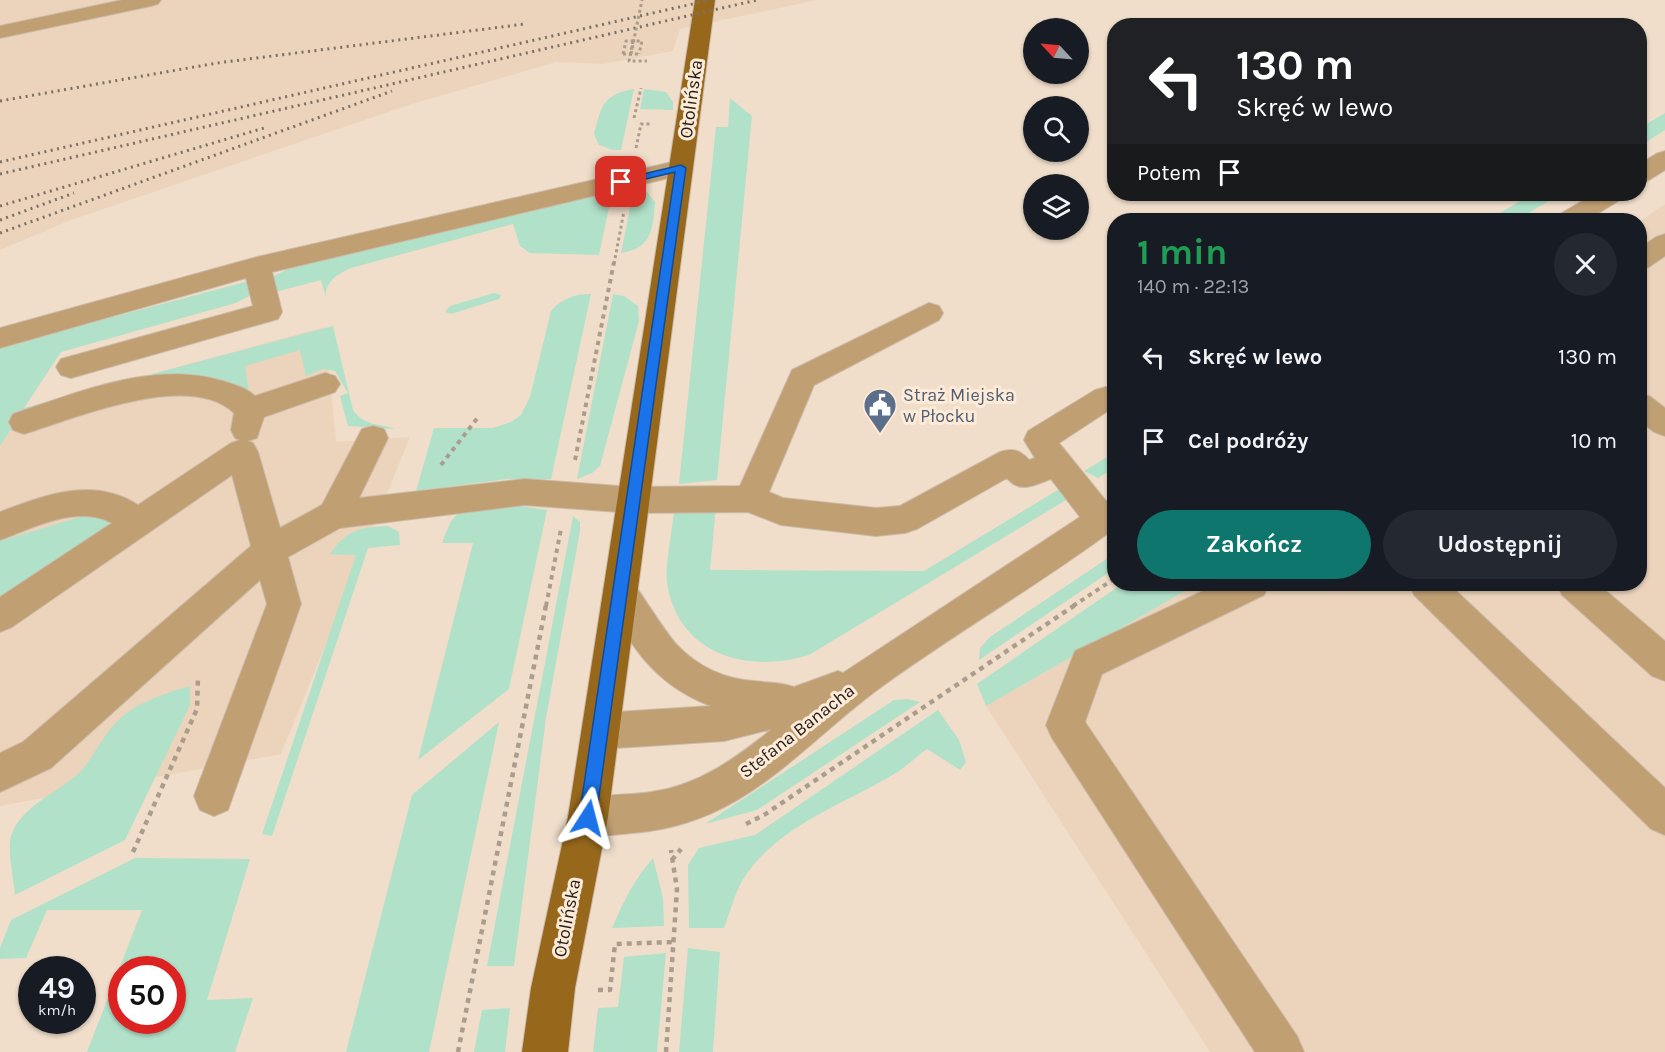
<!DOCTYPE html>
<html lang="pl">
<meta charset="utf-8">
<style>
:root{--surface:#171b24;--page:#242831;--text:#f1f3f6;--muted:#9ea1a6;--accent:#0f766e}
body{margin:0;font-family:Karla,sans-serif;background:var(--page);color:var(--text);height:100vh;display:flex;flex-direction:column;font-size:22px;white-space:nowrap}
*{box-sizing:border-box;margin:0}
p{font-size:20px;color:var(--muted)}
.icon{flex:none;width:33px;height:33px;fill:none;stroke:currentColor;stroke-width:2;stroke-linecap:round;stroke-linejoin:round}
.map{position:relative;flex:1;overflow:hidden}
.drawer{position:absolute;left:1107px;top:213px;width:540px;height:378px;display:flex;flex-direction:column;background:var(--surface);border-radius:24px;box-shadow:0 2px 4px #0004}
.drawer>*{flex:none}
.banner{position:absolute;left:1107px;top:18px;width:540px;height:183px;border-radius:24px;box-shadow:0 2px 4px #0004;background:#202124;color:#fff;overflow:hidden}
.needle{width:39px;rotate:296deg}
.buttons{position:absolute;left:1023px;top:18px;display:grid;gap:12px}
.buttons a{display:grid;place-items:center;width:66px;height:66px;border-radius:50%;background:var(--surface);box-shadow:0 2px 4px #0004;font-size:30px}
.speed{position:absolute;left:18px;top:956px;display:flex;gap:12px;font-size:30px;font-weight:700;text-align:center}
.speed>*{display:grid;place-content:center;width:78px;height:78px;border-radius:50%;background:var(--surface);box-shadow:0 2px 4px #0004;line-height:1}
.speed small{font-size:15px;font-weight:400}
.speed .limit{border:9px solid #d22;background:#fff;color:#111}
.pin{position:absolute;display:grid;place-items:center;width:51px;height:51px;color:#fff;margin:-26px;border-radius:12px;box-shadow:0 3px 9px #0006}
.me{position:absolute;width:66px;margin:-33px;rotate:9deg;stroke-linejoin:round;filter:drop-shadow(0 0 4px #0008)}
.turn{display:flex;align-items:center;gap:21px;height:126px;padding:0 30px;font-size:27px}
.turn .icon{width:78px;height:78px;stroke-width:2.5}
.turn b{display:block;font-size:42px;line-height:51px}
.then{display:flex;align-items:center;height:57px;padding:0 30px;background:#0003;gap:12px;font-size:22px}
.round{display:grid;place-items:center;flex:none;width:63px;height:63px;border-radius:32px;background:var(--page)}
.overview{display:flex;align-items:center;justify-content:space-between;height:102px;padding:0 30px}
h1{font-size:36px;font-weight:700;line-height:45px;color:#1e9e55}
.primary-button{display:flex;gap:12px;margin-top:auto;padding:12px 30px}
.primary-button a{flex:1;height:69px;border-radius:36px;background:var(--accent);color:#fff;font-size:24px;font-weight:700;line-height:69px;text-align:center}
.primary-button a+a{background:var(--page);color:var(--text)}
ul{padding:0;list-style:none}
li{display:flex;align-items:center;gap:18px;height:84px;padding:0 30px}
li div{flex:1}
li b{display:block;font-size:22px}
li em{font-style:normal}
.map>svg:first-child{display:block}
.built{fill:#ebd4bb}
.green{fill:#b1e1c9;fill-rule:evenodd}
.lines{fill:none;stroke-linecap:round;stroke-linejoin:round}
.minor-casing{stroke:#cbbbaa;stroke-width:2}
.major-casing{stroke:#cbbbaa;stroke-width:2}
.path-far2{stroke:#ab9d8e;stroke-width:3;stroke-dasharray:3 3;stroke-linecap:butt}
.path-far1{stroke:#ab9d8e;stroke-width:4;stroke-dasharray:4.5 4.5;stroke-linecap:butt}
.path{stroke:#ab9d8e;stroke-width:4.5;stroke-dasharray:5 5;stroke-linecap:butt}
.minor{fill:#c09f73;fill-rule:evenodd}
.major{fill:#97681c;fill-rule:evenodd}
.rail{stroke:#7b7064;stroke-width:3;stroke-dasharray:2 4.5;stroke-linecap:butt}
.path-bridge{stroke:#ab9d8e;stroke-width:3;stroke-dasharray:3 3;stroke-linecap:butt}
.route{fill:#1a73e8;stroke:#114b97;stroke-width:1.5}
.labels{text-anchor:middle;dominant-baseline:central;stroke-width:6;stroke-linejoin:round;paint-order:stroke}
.street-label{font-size:18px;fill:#221c15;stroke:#fdebd8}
.service-label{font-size:18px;fill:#4e5e75;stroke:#fdebd8;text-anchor:start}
</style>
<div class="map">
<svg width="1665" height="1052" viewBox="0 0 1665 1052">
<rect width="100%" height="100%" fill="#f0decb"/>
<path class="built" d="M 0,0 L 817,0 L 680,29 L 673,51 L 604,64 L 556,62 L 409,105 L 71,220 L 0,250 Z
M 1665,204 L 1665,1052 L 1210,1052 L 986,706 L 1197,584 L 1640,584 L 1640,221 Z
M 325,327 L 336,442 L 410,437 L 281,754 L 0,806 L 0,415 Z"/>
<path class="green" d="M 634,89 L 621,150 L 613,150 L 599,145 L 594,134 C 601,107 603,94 634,89 Z
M 644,89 L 666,92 L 673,102 L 673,110 L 640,109 Z
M 730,98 L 752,116 L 717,480 L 679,484 L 716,127 L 728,127 Z
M 1665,113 L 1665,130 L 1640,146 L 1640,128 Z
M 613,188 L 599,255 L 530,253 L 520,246 L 513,224 L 351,268 C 338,274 324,282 326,298 L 321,280 L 271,293 L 268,284 L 274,276 L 288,269 L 580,191 Z
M 634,188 L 647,192 L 655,202 C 653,229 652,248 621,253 Z
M 1533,194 L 1561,194 L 1516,220 L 1487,220 Z
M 245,282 L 251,284 L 254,289 L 249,296 L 236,303 L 61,352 L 24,408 L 333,326 L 353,410 C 365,427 380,423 395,429 L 348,426 L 340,396 L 348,393 L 335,371 L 323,369 L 306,376 L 300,350 L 245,366 L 249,393 L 222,385 L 19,417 L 0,446 L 0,347 Z
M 494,293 L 501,295 L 499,299 L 451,314 L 445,312 L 450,306 Z
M 591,294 L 551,479 L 507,479 L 416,491 L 434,428 L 493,428 L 511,422 L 521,415 L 530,397 L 551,311 C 562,298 575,294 591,294 Z
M 613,294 L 624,296 L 638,306 L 639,321 L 600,466 L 592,473 L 577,479 Z
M 1114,453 L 1114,468 L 1098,478 L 1084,471 Z
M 1061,488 L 1066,500 L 809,655 C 748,674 678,655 667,583 C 665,566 673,524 675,505 L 716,507 L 710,570 L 924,571 Z
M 520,506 L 547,510 L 509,689 L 418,760 L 473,543 L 442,543 C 446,533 449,521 458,514 C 469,504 505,506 520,506 Z
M 87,515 L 106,517 L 110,526 L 0,603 L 0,541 Z
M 573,516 L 580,522 L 580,531 L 546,718 L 514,966 L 487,966 Z
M 388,526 L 399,532 L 400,545 L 368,548 L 272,836 L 262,834 L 356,555 L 330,554 C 346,530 361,527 388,526 Z
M 1114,554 L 1114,569 L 979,660 L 980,648 L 990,637 Z
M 1122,584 L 1197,584 L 986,706 L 977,684 Z
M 190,686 L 190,705 L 125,840 L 15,895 C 14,881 7,849 11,836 C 22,804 59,793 81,771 C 96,754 104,731 123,716 C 139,702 169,692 190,686 Z
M 908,699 L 920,702 L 757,810 L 705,824 L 894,700 Z
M 938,710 L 959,740 L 966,762 L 960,770 L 927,749 C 916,757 906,767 894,774 C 841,806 776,826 742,881 C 734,895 730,913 724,928 L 689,928 L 688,865 L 699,848 L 755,835 Z
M 499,722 L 429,1052 L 346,1052 L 412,795 Z
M 135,858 L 250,859 L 207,1000 L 253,998 L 235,1052 L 87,1052 L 142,910 L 47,910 L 26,958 L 0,959 L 0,948 L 11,920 ZM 122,969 L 172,969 L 172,1020 L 122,1020 Z
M 653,858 L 663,898 L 664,926 L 612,928 C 623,902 634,880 653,858 Z
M 688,948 L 720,952 L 713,1052 L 679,1052 Z
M 666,953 L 657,1052 L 593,1052 L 598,1008 L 618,1007 L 624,957 Z
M 510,1008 L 505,1052 L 474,1052 L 482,1010 Z"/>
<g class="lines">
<defs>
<path id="minor" d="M 122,0 L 161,0 L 158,4 L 151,6 L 0,38 L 0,26 Z
M 1665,151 L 1665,170 L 1649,180 L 1640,183 L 1640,164 L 1656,154 Z
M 681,160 L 690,163 L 693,168 L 690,173 L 272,272 L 282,312 L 278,319 L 71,378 L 61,375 L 56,367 L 61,359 L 253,306 L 246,278 L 0,348 L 0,328 L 257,257 Z
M 1594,194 L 1624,194 L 1620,200 L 1587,220 L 1556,220 L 1560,214 Z
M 1665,234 L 1665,256 L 1649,267 L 1640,270 L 1640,248 L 1656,237 Z
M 929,303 L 939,306 L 943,313 L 939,320 L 814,385 L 769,492 L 783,498 L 876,508 L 900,506 L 1000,452 C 1013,448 1020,450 1029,460 L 1035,458 L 1024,440 L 1028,431 L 1095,390 L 1106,387 L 1114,389 L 1114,407 L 1059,443 L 1106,501 L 1114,499 L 1114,529 C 1040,584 957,632 881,687 C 798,748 744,825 632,833 C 611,835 593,839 574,831 L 568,817 L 574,803 C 598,793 625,796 651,792 C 698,786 736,758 772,729 L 724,741 L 601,749 L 588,744 L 582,731 L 588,718 L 601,713 L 711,706 C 653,684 628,644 603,590 L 608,579 C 616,576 621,574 629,578 C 633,580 666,634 677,645 C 697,666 724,679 754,681 C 768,683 780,682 794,687 L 838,671 L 843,673 L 1080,517 L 1051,479 C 1034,485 1020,494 1007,478 L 917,529 L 905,533 L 876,536 L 781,525 L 748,512 L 632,513 L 525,505 L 340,528 L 288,557 L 301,604 L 228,810 L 214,816 L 200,810 L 194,796 L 267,604 L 260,580 L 51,768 L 0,792 L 0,753 L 23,742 L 251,546 L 232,475 L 12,627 L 0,632 L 0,597 L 112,523 C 77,504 33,528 0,540 L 0,512 C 45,495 93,476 138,505 L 231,443 L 240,440 L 235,438 L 231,430 L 234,413 C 189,370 76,418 24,434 L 13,430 L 9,422 L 13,414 C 79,392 154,360 223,381 C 235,385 245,387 255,396 L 325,373 L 335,376 L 340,384 L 335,392 L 264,417 L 257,438 L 248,441 L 253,443 L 258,452 L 280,528 L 322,505 L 362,429 L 373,426 L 384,429 L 388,438 L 359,498 L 525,479 L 632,487 L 740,486 L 792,370 Z
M 1640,393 L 1651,397 L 1665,408 L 1665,436 L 1654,432 L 1640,421 Z
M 1218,584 L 1269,584 L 1264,595 L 1102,674 L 1085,722 L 1297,1036 L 1304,1052 L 1255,1052 L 1052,738 L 1046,725 L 1075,651 Z
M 1409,584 L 1449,584 L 1665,788 L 1665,835 L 1651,829 L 1414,595 Z
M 1557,584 L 1598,584 L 1665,641 L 1665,681 L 1652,676 L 1562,595 Z"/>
<path id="major" d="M 695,0 L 715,0 L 608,817 L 575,988 L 568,1052 L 522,1052 L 531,988 L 568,817 Z"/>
</defs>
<use href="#minor" class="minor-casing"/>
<use href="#major" class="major-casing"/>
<path class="path-far2" d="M 633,41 L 629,61 L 647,61
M 623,54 L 626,41 L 642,41 L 639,54
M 634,118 L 641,88
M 636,148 L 641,124 L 651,124
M 614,264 L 624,211"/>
<path class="path-far1" d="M 575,460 L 614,262
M 441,465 L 479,416
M 546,606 L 561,529
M 1073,606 L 1114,579"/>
<path class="path" d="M 746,824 L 764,815 L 1075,605
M 133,852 L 197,709 L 198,677
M 672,860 L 681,849
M 598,990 L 610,990 L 615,944 L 675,942
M 458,1052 L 546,605
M 666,1052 L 677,889 L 671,850"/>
<use href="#minor" class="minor"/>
<use href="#major" class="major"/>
<path class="rail" d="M 0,101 L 217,63 L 525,24
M 0,162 L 710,0
M 0,174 L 757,0
M 0,206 L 264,128
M 0,220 L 74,193
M 0,233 L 392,91"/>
<path class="path-bridge" d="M 623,54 L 639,54
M 631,54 L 642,0"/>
</g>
<path class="route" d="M 681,165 L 686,168 L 596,818 L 594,823 L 588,826 L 582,823 L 579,818 L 675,172 L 621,185 L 616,182 L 618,180 Z"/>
<defs>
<symbol id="civic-pin" viewBox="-11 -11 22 30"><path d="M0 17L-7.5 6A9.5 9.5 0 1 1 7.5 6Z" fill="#5c6f8a" stroke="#fdebd8"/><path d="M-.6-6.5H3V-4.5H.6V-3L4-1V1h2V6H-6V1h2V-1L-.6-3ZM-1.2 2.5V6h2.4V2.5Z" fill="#fff"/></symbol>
</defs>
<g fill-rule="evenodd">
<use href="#civic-pin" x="861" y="386" width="38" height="52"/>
</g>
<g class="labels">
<g class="street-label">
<text transform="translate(691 99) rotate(-82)">Otolińska</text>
<text transform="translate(797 731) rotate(-38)">Stefana Banacha</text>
<text transform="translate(567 918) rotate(-79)">Otolińska</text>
</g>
<g class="service-label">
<text x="903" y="395">Straż Miejska<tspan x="903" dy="21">w Płocku</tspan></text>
</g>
</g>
</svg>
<div class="buttons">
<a><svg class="needle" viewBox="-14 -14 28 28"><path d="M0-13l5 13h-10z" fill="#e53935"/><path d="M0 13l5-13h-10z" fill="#9ea1a6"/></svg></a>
<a><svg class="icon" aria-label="search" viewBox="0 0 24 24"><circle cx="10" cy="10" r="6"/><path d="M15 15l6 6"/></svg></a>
<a><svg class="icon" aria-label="layers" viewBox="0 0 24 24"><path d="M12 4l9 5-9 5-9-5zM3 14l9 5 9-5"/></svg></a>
</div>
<div class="speed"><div>49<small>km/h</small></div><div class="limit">50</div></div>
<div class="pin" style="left:621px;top:182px;background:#d93025"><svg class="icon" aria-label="arrive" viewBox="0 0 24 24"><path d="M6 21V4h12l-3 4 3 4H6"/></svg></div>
<svg class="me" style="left:588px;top:818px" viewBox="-20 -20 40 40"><path d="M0-17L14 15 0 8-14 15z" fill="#1a73e8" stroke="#fff" stroke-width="4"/></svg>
<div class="banner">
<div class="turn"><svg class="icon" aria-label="left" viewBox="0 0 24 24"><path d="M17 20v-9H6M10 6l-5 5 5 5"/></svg><div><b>130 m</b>Skręć w lewo</div></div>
<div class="then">Potem<svg class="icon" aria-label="arrive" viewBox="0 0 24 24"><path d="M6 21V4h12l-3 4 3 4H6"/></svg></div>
</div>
<section class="drawer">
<div class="overview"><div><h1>1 min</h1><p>140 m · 22:13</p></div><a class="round"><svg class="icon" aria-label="close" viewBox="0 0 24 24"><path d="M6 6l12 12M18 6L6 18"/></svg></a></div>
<ul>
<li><svg class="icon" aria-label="left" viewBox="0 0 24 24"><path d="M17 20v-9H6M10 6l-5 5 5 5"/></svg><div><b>Skręć w lewo</b></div><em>130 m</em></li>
<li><svg class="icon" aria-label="arrive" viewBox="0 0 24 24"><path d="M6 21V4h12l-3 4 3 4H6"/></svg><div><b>Cel podróży</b></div><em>10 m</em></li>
</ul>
<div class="primary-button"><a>Zakończ</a><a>Udostępnij</a></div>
</section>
</div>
